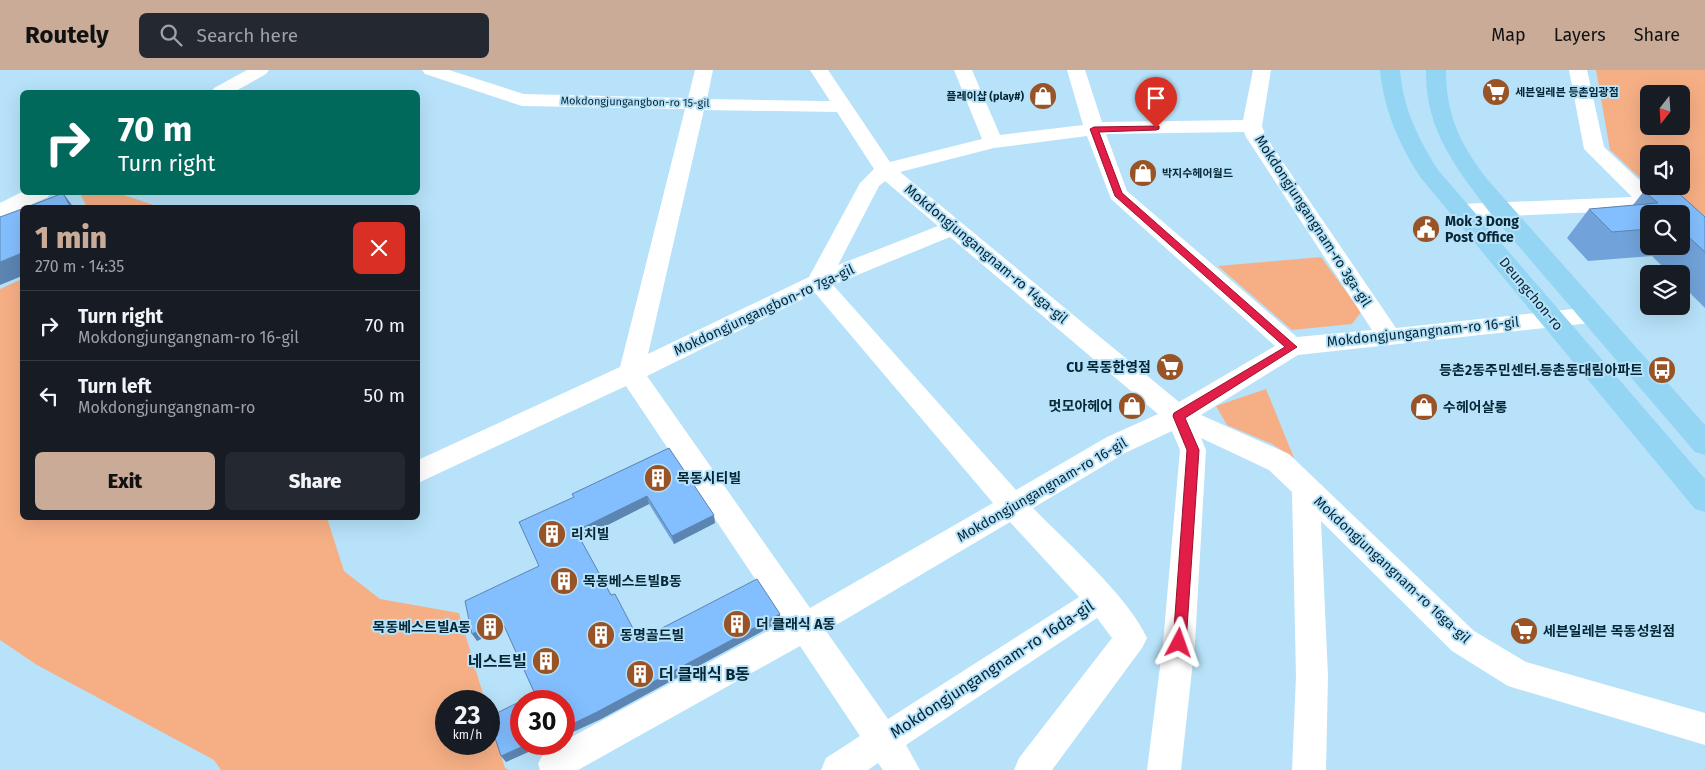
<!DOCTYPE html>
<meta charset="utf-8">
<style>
:root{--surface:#171b24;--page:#242831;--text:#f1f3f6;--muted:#9ea1a6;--line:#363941;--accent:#c9ab98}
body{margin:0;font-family:"Fira Sans","Noto Sans KR",sans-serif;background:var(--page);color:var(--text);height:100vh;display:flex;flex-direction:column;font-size:19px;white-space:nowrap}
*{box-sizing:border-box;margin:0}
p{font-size:16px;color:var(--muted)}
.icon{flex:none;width:28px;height:28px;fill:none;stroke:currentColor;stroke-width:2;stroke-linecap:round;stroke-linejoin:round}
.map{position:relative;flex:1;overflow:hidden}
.side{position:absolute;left:20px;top:135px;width:400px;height:315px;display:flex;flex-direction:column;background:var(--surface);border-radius:8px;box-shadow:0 5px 20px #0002}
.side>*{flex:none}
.top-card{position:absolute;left:20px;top:20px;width:400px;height:105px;border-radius:8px;box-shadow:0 5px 20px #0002;background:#00695c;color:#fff;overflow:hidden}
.needle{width:32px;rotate:197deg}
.tools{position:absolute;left:1640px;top:15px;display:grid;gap:10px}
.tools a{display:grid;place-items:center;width:50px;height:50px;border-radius:8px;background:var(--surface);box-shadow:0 5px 20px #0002;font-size:25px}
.speed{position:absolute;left:435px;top:620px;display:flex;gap:10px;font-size:25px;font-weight:700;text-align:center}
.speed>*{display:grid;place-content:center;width:65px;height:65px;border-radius:50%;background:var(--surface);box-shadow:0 5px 20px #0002;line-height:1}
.speed small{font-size:12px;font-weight:400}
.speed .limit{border:8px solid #d22;background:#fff;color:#111}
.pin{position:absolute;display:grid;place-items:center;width:42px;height:42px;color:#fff;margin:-51px -21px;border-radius:50% 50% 50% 0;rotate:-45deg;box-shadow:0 0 5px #0007}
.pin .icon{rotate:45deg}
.me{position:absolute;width:55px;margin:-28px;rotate:4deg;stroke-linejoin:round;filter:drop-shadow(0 0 4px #0008)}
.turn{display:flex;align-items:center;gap:18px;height:105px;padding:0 15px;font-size:22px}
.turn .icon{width:65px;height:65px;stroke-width:2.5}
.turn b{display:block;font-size:35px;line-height:42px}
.round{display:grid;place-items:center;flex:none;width:52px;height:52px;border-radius:8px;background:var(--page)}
.overview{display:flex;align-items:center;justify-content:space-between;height:85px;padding:0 15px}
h1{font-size:30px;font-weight:800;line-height:38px;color:var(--accent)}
.action{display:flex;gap:10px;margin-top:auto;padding:10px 15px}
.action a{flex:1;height:58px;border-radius:8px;background:var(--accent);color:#111;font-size:20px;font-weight:800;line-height:58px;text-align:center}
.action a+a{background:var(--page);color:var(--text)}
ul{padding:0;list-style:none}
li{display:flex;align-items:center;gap:15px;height:70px;padding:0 15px;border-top:1px solid var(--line)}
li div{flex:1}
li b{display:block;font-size:19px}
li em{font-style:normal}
header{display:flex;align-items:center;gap:30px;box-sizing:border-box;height:70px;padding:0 25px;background:var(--accent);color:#111}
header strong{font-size:24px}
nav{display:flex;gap:28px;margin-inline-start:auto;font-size:18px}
.search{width:350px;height:45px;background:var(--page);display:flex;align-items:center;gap:12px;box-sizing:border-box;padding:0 18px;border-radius:8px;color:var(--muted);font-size:19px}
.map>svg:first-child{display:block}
.green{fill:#f6af85;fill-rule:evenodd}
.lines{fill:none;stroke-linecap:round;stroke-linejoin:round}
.minor{fill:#fff;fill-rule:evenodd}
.major{fill:#94d5f3;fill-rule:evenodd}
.wall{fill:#71a3da;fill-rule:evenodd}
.shaded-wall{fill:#5c85b2}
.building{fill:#83befe;stroke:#5c85b2}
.route{fill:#e11d48;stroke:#92132f}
.labels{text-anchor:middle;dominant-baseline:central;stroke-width:4;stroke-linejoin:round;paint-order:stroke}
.far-poi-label{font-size:11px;font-weight:bold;fill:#052634;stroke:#b7e2f9;text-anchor:start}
.far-street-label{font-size:11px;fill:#052634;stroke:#b7e2f9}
.street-label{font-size:14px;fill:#052634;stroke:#b7e2f9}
.poi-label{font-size:14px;font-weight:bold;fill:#052634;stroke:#b7e2f9;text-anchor:start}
.near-poi-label{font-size:16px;font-weight:bold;fill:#052634;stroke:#b7e2f9;text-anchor:end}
.near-street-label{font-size:16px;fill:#052634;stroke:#b7e2f9}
</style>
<header>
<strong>Routely</strong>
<div class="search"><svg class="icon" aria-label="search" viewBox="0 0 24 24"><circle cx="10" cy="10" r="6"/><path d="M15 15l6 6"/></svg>Search here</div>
<nav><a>Map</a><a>Layers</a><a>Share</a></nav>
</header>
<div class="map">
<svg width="1705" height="700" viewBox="0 0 1705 700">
<rect width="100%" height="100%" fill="#b7e2f9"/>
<path class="green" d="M 1596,0 L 1705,0 L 1705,168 L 1649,116 L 1681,116 L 1681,84 L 1649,84 L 1649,116 L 1610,80 ZM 1649,24 L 1681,24 L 1681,56 L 1649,56 Z
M 87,123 L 118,123 L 159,137 L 87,137 L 81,125 Z
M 1321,187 L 1361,242 L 1352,254 L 1292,260 L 1218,196 Z
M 22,209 L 22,448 L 327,448 L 344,501 L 380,529 L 459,543 L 485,631 L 446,631 L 446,674 L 489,674 L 489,645 L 505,698 L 509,700 L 221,700 L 214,690 L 37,595 L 0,570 L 0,219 Z
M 1266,319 L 1294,388 L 1272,374 L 1227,355 L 1216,336 Z"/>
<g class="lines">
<path class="minor" d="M 247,0 L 269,0 L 266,4 L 234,22 L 212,22 L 214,18 Z
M 422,0 L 449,0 L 524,24 L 688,28 L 695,0 L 713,0 L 707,29 L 823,31 L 830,31 L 810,0 L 828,0 L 890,92 L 982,69 L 954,0 L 972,0 L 1000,65 L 1083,55 L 1067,0 L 1085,0 L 1102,52 L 1243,50 L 1253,0 L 1271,0 L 1262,56 L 1266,67 L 1396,258 L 1591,237 L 1599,239 L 1603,245 L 1599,251 L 1591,253 L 1298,285 L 1201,345 L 1289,384 L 1474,561 L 1526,592 L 1705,643 L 1705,675 L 1508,616 L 1452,581 L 1321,451 L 1328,606 L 1326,700 L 1292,700 L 1296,606 L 1292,422 L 1269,400 L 1201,368 L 1206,380 L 1195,573 L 1181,700 L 1147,700 L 1163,573 L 1180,380 L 1172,361 L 1125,383 L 1033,438 C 1066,472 1128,526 1147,568 L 1142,578 L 1052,700 L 1014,700 L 1019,688 L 1112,568 L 1097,548 L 906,675 L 920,700 L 883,700 L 878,693 L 868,700 L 821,700 L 826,688 L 860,666 L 800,576 L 578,700 L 540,700 L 538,694 C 543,682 550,674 564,674 L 564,671 L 784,552 L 626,316 L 418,413 L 418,390 L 620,297 L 685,39 L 522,36 L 425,4 ZM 704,40 L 837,42 L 874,99 L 860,113 L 809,207 L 648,284 ZM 1244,62 L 1246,67 L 1372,260 L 1297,267 L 1127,121 L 1106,64 ZM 1087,66 L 1111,129 L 1275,276 L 1179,332 L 900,102 L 994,78 ZM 885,111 L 938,156 L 838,195 L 879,116 ZM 950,167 L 1158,344 L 1107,367 L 1016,420 L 833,215 ZM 815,223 L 993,433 L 810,538 L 647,306 ZM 1010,452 L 1079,527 L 888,649 L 826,561 Z
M 1569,0 L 1587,0 L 1604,77 L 1666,135 L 1669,140 L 1666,144 L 1649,144 L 1645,140 L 1461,148 L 1453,146 L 1450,141 L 1453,136 L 1461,134 L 1632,127 L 1584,79 Z
M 22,122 L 51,122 L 48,127 L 0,148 L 0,133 Z"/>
<path class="major" d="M 1380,0 L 1400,0 C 1403,38 1418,68 1438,100 L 1705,409 L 1705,442 L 1695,439 L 1421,108 C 1399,75 1384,40 1380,0 Z
M 1426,0 L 1446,0 C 1446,45 1460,74 1487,109 L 1705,355 L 1705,385 L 1695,382 L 1491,144 C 1456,98 1425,60 1426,0 Z"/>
</g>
<path class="wall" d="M 1644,121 L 1705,147 L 1705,238 L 1681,214 L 1681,204 L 1670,204 L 1652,186 L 1588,191 L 1567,168 L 1589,139 L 1633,135 ZM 1649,144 L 1681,144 L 1681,176 L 1649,176 Z
M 669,378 L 715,453 L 674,474 L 649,434 L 580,469 L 611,525 L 639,570 L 781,551 L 601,649 L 564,666 L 564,631 L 521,674 L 546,674 L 506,692 L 535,624 L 505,557 L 477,571 L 539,496 L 574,427 L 572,424 Z"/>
<path class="shaded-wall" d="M 63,123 L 74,138 L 71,138 Z
M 22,183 L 22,206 L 0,215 L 0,192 Z
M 647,426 L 649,434 L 580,469 L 576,461 Z
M 714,445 L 715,453 L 674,474 L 672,466 Z
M 780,544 L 781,551 L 601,649 L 564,666 L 564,658 Z
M 501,549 L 506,556 L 477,571 L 472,564 Z
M 528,674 L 546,674 L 506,692 L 501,686 Z"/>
<path class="building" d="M 1673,118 L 1705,147 L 1705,182 L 1681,160 L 1681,144 L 1649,144 L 1649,159 L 1612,162 L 1589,139 L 1658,133 L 1644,121 Z
M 63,123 L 71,138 L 25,138 Z
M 22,139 L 22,183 L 0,192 L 0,147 Z
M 669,378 L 714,445 L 672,466 L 647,426 L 576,461 L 611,525 L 615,524 L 639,570 L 757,509 L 780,544 L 597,642 L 564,658 L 564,631 L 521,631 L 521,674 L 528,674 L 501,686 L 489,650 L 489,647 L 535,624 L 501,549 L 472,564 L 465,531 L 539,496 L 519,452 L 574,427 L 572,424 Z"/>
<path class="route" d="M 1159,56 L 1159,59 L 1156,60 L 1099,62 L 1122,123 L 1297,277 L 1185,348 L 1199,380 L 1186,573 L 1184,577 L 1179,579 L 1175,577 L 1173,573 L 1187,380 L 1173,346 L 1174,343 L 1285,277 L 1115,126 L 1090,59 L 1094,57 Z"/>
<defs>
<symbol id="supermarket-disc" viewBox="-11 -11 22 22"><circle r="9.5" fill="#985426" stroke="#b7e2f9"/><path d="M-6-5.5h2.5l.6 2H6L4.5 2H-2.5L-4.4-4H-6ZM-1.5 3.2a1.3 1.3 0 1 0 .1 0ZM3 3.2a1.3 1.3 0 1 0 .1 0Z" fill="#fff"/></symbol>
<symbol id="shop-disc" viewBox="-11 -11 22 22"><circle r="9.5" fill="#985426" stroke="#b7e2f9"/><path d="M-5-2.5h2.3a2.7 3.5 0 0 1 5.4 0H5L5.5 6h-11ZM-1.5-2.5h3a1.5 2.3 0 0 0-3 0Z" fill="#fff"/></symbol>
<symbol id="civic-disc" viewBox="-11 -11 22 22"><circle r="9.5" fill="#985426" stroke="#b7e2f9"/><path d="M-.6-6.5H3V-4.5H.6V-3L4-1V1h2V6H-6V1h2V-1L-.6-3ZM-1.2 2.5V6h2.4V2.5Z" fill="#fff"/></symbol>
<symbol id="bus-disc" viewBox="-11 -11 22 22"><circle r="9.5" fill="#985426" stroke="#b7e2f9"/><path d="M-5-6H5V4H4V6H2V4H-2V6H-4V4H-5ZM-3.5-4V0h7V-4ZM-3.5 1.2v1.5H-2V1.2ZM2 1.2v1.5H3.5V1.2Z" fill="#fff"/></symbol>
<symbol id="building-disc" viewBox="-11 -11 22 22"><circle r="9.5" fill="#985426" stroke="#b7e2f9"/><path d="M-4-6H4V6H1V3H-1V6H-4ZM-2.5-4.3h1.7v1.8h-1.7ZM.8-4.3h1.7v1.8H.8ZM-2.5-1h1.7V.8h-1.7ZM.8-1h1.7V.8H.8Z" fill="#fff"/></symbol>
</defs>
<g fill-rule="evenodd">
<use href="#supermarket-disc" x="1480" y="6" width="32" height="32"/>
<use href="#shop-disc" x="1027" y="10" width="32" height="32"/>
<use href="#shop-disc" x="1127" y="87" width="32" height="32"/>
<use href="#civic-disc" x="1410" y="143" width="32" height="32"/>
<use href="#supermarket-disc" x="1154" y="281" width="32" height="32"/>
<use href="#bus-disc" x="1646" y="284" width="32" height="32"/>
<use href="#shop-disc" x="1116" y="320" width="32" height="32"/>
<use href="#shop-disc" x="1408" y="321" width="32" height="32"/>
<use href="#building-disc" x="642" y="392" width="32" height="32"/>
<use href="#building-disc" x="536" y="448" width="32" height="32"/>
<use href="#building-disc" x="548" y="495" width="32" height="32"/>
<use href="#building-disc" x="721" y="538" width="32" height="32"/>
<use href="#building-disc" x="474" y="541" width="32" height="32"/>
<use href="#supermarket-disc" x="1508" y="545" width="32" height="32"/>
<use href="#building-disc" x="585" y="549" width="32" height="32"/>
<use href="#building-disc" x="530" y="575" width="32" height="32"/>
<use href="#building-disc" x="624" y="588" width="32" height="32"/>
</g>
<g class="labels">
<g class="far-poi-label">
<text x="1515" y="22">세븐일레븐 등촌임광점</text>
<text x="1024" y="26" text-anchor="end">플레이샵 (play#)</text>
<text x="1162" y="103">박지수헤어월드</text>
</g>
<g class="far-street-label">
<text transform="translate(635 32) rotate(1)">Mokdongjungangbon-ro 15-gil</text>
</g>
<g class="street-label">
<text transform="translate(1313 151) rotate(57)">Mokdongjungangnam-ro 3ga-gil</text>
<text transform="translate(986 184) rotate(40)">Mokdongjungangnam-ro 14ga-gil</text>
<text transform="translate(1531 224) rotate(50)">Deungchon-ro</text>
<text transform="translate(764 240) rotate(-25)">Mokdongjungangbon-ro 7ga-gil</text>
<text transform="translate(1423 262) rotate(-6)">Mokdongjungangnam-ro 16-gil</text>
<text transform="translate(1042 420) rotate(-30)">Mokdongjungangnam-ro 16-gil</text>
<text transform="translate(1392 500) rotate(43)">Mokdongjungangnam-ro 16ga-gil</text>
</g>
<g class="poi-label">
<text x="1445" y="151">Mok 3 Dong<tspan x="1445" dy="16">Post Office</tspan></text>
<text x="1151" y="297" text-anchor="end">CU 목동한영점</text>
<text x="1643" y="300" text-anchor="end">등촌2동주민센터.등촌동대림아파트</text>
<text x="1113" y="336" text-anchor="end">멋모아헤어</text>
<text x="1443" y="337">수헤어살롱</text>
<text x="677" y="408">목동시티빌</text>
<text x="571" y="464">리치빌</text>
<text x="583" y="511">목동베스트빌B동</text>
<text x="756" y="554">더 클래식 A동</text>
<text x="471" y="557" text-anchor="end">목동베스트빌A동</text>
<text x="1543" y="561">세븐일레븐 목동성원점</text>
<text x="620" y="565">동명골드빌</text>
</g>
<g class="near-poi-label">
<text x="527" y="591">네스트빌</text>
<text x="659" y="604" text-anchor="start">더 클래식 B동</text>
</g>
<g class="near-street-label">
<text transform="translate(992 599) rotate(-33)">Mokdongjungangnam-ro 16da-gil</text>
</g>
</g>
</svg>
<div class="tools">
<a><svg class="needle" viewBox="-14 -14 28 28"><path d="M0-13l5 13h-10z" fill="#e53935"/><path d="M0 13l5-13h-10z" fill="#9ea1a6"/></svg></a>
<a><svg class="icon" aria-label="sound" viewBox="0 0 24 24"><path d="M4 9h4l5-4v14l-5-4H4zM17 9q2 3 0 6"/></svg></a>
<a><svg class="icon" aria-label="search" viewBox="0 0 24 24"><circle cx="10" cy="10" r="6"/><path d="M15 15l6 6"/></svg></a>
<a><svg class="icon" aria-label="layers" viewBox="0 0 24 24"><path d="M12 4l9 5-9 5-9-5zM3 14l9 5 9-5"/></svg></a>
</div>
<div class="speed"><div>23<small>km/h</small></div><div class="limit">30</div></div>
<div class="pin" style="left:1156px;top:58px;background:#d93025"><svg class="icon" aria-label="arrive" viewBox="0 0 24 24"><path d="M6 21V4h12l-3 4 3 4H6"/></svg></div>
<svg class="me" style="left:1179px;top:573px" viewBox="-20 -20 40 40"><path d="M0-17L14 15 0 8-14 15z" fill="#e11d48" stroke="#fff" stroke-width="4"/></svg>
<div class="top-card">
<div class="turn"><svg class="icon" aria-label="right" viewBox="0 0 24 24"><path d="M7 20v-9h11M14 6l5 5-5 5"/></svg><div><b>70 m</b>Turn right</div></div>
</div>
<section class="side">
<div class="overview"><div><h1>1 min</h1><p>270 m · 14:35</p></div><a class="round" style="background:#d93025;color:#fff"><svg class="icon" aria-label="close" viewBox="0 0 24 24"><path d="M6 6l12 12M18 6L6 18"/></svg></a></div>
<ul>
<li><svg class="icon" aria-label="right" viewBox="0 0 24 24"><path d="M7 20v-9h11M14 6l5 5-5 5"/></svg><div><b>Turn right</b><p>Mokdongjungangnam-ro 16-gil</p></div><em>70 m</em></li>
<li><svg class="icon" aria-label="left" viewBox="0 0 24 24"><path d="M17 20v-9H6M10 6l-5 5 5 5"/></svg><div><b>Turn left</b><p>Mokdongjungangnam-ro</p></div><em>50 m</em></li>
</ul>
<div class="action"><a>Exit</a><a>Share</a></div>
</section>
</div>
